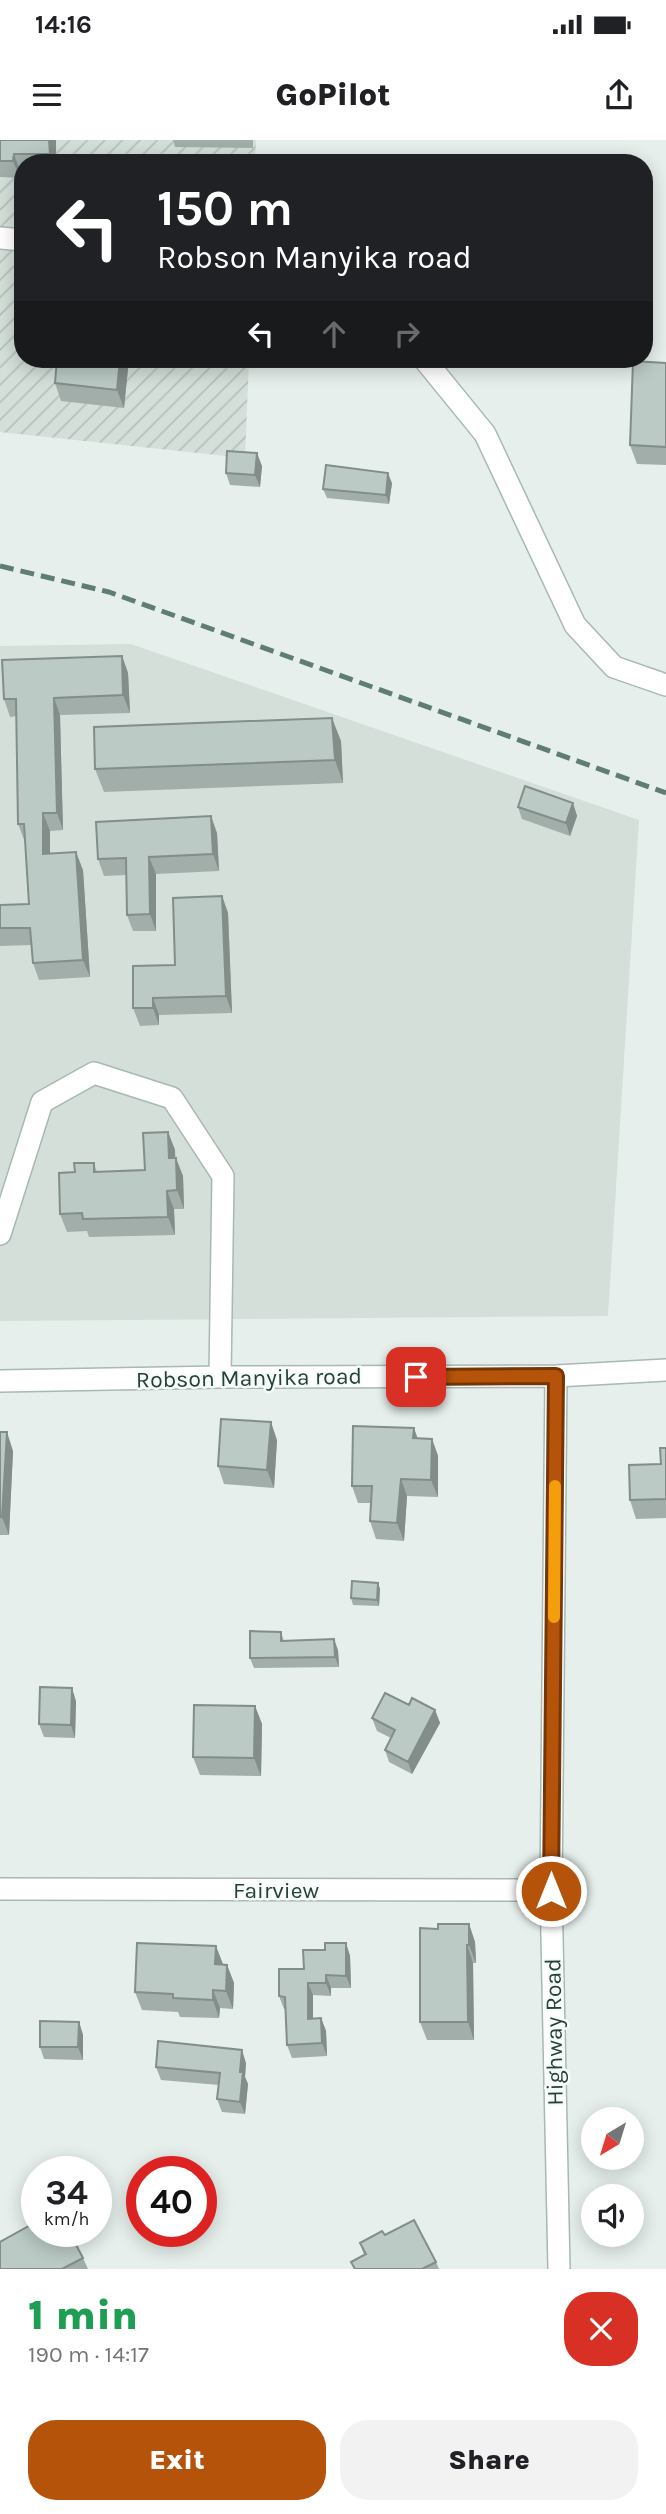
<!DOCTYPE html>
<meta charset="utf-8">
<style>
:root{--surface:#fff;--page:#f2f2f2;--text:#202124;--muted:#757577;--accent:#b45309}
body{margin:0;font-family:Karla,sans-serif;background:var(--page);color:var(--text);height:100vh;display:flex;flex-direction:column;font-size:26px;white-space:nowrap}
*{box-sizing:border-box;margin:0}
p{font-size:23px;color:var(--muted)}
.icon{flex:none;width:38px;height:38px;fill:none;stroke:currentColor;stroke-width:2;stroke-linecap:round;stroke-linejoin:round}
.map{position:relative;height:2129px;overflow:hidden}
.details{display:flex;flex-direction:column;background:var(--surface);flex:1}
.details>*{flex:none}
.hud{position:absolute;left:14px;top:14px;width:639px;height:214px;border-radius:28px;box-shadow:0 4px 18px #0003;background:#202124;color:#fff;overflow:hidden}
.needle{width:46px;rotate:218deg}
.buttons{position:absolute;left:581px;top:1967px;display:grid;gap:14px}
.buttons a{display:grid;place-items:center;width:63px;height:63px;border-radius:50%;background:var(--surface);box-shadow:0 4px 18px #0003;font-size:35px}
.speed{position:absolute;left:21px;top:2016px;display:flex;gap:14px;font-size:35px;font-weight:700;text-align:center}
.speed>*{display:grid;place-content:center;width:91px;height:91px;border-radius:50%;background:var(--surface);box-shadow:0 4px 18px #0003;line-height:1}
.speed small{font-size:18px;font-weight:400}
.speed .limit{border:10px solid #d22;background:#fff;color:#111}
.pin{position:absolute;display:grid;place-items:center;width:60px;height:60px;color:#fff;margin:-30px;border-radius:14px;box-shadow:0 4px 10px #0006}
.me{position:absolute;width:77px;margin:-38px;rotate:0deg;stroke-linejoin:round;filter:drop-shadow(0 0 5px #0008)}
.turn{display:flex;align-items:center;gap:24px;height:147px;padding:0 28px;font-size:32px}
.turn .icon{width:91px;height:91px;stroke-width:2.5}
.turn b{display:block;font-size:49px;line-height:60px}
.lanes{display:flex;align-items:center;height:66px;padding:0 28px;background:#0003;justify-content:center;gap:35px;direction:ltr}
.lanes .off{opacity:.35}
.round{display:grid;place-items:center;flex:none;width:74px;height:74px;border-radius:28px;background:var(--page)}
.headline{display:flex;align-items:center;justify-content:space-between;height:119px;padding:0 28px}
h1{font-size:42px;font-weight:800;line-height:52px;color:#1e9e55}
.cta{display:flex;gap:14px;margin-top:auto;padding:14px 28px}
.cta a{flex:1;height:80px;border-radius:28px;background:var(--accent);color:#fff;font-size:28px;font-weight:800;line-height:80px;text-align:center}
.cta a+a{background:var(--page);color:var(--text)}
.status{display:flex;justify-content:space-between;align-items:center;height:49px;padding:0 35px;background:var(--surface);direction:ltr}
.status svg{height:19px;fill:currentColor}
header{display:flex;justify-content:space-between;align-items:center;height:91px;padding:0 28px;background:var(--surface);font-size:32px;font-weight:800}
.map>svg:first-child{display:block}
.built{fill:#d4dfda}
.industrial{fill:url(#industrial-furrows)}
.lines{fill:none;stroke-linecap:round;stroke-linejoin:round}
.minor-casing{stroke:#a8b8b2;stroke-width:24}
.minor{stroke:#fff;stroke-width:21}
.rail{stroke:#5f7d75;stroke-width:5;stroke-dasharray:14 7;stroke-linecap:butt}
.wall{fill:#a1aea9}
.shaded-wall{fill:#838d89}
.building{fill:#bbcac4;stroke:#838d89;stroke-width:2}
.route-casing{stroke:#753606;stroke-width:18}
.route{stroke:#b45309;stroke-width:12}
.slow{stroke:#f59e0b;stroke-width:12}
.labels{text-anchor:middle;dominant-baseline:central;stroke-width:5;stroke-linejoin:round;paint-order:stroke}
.street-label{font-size:23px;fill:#24423a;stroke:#f7fbf9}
</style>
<div class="status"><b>14:16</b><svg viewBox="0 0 49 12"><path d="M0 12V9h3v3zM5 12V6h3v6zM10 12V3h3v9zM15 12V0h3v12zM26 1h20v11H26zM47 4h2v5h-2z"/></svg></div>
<header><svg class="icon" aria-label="menu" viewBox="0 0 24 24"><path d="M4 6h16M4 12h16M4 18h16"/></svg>GoPilot<svg class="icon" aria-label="share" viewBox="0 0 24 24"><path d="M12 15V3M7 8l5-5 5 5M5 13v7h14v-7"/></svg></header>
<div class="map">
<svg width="666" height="2129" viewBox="0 0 666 2129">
<defs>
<pattern id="industrial-furrows" width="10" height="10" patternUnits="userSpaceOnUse" patternTransform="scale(1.75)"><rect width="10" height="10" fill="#d4dfda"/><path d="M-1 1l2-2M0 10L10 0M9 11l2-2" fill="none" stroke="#b6c1bc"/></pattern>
</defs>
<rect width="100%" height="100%" fill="#e6efeb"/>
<path class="built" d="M 131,504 L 639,680 L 608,1176 L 0,1181 L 0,506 Z"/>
<path class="industrial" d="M 0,0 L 256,0 L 255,23 L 23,23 L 23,219 L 249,219 L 245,318 L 0,292 Z"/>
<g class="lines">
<defs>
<path id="minor" d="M 0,98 L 23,100
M 424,219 L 485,294 L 575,485 L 614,527 L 666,545
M 0,1094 L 42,962 L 94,933 L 172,958 L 223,1036 L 220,1237
M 556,1236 L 551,1750 L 559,2129
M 0,1241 L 220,1237 L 556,1236 L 666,1230
M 0,1749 L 551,1750"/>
</defs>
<use href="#minor" class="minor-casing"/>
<use href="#minor" class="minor"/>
<path class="rail" d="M 0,426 L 109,452 L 666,653"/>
</g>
<path class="wall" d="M 0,0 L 56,0 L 56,23 L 23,23 L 23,31 L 20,31 L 20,38 L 0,37 Z
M 173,0 L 253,0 L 253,8 L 175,7 Z
M 86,219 L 129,219 L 124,268 L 61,261 L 55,243 Z
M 666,223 L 666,325 L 637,324 L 630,305 Z
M 262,326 L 260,347 L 230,345 L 226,333 Z
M 392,343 L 389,364 L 327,358 L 323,349 Z
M 122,516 L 128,533 L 130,573 L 60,575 L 63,690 L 50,691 L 50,714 L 83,730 L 90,837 L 39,840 L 33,823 L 31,805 L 0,806 L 0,765 L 29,764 L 25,702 L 18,684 L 16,576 L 10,577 L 4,559 Z
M 341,601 L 343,643 L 104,652 L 95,629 Z
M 573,663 L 577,676 L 570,696 L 522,679 L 518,667 Z
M 217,693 L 219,731 L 156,734 L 156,791 L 133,791 L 127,775 L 126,735 L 104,736 L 98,719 Z
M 222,756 L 228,773 L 232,873 L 159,875 L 159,885 L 140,886 L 133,868 L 175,825 Z
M 168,992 L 175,1010 L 175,1018 L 183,1036 L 184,1069 L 174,1069 L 175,1095 L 89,1097 L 87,1091 L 67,1092 L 60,1074 L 75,1032 L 94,1023 L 97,1032 L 145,1030 Z
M 414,1288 L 417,1299 L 432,1299 L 438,1316 L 438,1357 L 407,1356 L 404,1401 L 376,1399 L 370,1381 L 371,1363 L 358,1363 L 352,1346 Z
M 0,1292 L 13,1311 L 9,1395 L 0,1395 Z
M 277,1300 L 274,1348 L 224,1344 L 218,1326 Z
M 666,1308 L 666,1378 L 636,1379 L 630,1360 L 661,1324 Z
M 378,1443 L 380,1449 L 379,1466 L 353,1465 L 351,1458 Z
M 281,1492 L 284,1501 L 338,1510 L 339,1527 L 254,1528 L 250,1518 Z
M 76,1561 L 75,1598 L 44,1597 L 39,1584 Z
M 409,1565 L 435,1570 L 440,1583 L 412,1634 L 389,1622 L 385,1610 L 391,1598 L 377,1591 L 372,1578 Z
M 255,1566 L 262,1584 L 261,1636 L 200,1635 L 193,1617 Z
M 469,1784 L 475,1802 L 476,1823 L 473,1823 L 474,1900 L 427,1900 L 420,1882 L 438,1789 Z
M 346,1803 L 350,1816 L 351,1848 L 331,1848 L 331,1856 L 313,1855 L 313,1879 L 321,1878 L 326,1891 L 327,1916 L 292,1918 L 287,1905 L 285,1869 L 284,1869 L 279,1856 L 325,1810 Z
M 223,1825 L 227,1825 L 234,1843 L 233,1869 L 220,1868 L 219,1878 L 180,1877 L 178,1872 L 142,1870 L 135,1852 Z
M 79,1882 L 83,1895 L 83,1920 L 44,1919 L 40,1907 Z
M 246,1923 L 245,1937 L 248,1944 L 245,1974 L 222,1972 L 217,1959 L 219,1945 L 161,1940 L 156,1927 Z
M 43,2094 L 83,2118 L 88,2129 L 0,2129 Z
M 385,2095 L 436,2122 L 439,2129 L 354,2129 L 351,2122 L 364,2115 L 360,2103 Z"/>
<path class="shaded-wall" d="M 49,0 L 56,0 L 56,23 L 53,23 L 50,14 Z
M 14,14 L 20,31 L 20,38 L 13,21 Z
M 120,219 L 129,219 L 124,268 L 117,250 Z
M 257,313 L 262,326 L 260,347 L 255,335 Z
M 388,333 L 392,343 L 389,364 L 386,355 Z
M 122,516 L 128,533 L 130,573 L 123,555 Z
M 54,558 L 60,575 L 63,690 L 57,673 Z
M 332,578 L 341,601 L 343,643 L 335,620 Z
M 573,663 L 577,676 L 570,696 L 566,683 Z
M 43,673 L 50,691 L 50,732 L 43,714 Z
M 211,676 L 217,693 L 219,731 L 213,714 Z
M 76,712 L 83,730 L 90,837 L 83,820 Z
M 149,717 L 156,734 L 156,791 L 150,774 Z
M 222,756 L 228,773 L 232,873 L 226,856 Z
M 153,858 L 159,875 L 159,885 L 153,868 Z
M 168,992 L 175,1010 L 176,1036 L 169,1018 Z
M 176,1018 L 183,1036 L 184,1069 L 177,1050 Z
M 167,1051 L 174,1069 L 175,1095 L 168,1077 Z
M 271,1282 L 277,1300 L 274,1348 L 267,1330 Z
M 414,1288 L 420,1305 L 413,1298 Z
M 7,1292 L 13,1311 L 9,1395 L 2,1377 Z
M 432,1299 L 438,1316 L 438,1357 L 431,1340 Z
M 401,1339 L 407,1356 L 404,1401 L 397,1383 Z
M 378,1443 L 380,1449 L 379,1466 L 377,1460 Z
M 334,1499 L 338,1510 L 339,1527 L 335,1517 Z
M 72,1548 L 76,1561 L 75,1598 L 71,1585 Z
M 255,1566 L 262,1584 L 261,1636 L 254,1618 Z
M 435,1570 L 440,1583 L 412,1634 L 408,1622 Z
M 469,1784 L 475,1802 L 476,1823 L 469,1805 Z
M 346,1803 L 350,1816 L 351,1848 L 346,1836 Z
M 467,1805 L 473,1823 L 474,1900 L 468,1882 Z
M 216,1806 L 223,1824 L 215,1824 Z
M 227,1825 L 234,1843 L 233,1869 L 226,1851 Z
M 326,1835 L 331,1848 L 331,1856 L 326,1843 Z
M 308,1843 L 313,1855 L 313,1892 L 308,1879 Z
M 213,1850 L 220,1868 L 219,1878 L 213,1860 Z
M 321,1878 L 326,1891 L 327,1916 L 322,1903 Z
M 79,1882 L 83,1895 L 83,1920 L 78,1907 Z
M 242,1910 L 246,1923 L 245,1937 L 248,1944 L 245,1974 L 240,1962 L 240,1932 Z"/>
<path class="building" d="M 0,0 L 49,0 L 50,14 L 14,14 L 13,21 L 0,21 Z
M 57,219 L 120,219 L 117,250 L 55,243 Z
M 633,221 L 666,223 L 666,307 L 630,305 Z
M 227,311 L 257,313 L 255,335 L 226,333 Z
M 326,325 L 388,333 L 386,355 L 323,349 Z
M 122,516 L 123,555 L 54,558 L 57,673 L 43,673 L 43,714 L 76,712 L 83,820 L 33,823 L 30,788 L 0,788 L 0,765 L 29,764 L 24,684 L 18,684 L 16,559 L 4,559 L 2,520 Z
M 332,578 L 335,620 L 95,629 L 94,587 Z
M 525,646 L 573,663 L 566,683 L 518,667 Z
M 211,676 L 213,714 L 149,717 L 150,774 L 127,775 L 126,718 L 98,719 L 96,682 Z
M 222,756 L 226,856 L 153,858 L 153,868 L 133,868 L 133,826 L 175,825 L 173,758 Z
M 168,992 L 169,1018 L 176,1018 L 177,1050 L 167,1051 L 168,1077 L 83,1079 L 82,1073 L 60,1074 L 59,1033 L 75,1032 L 74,1023 L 94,1023 L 94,1032 L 145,1030 L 143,993 Z
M 221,1279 L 271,1282 L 267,1330 L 218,1326 Z
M 353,1286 L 414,1288 L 413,1298 L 432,1299 L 431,1340 L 401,1339 L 397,1383 L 370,1381 L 372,1346 L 352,1346 Z
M 0,1292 L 7,1292 L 2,1377 L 0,1377 Z
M 660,1308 L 666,1308 L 666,1359 L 630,1360 L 629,1325 L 661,1324 Z
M 352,1441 L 378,1443 L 377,1460 L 351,1458 Z
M 250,1491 L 281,1492 L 281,1501 L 334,1499 L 335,1517 L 250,1518 Z
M 40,1547 L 72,1548 L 71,1585 L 39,1584 Z
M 385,1553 L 409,1565 L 412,1558 L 435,1570 L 408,1622 L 385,1610 L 395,1590 L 372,1578 Z
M 194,1565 L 255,1566 L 254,1618 L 193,1617 Z
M 438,1784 L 469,1784 L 469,1805 L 467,1805 L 468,1882 L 420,1882 L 420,1788 L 438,1789 Z
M 137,1803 L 216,1806 L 215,1824 L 227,1825 L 226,1851 L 213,1850 L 213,1860 L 173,1858 L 173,1854 L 135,1852 Z
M 325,1803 L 346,1803 L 346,1836 L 326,1835 L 326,1843 L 308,1843 L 308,1879 L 321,1878 L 322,1903 L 287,1905 L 285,1857 L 279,1856 L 279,1829 L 304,1829 L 303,1810 L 325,1810 Z
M 40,1881 L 79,1882 L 78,1907 L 40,1907 Z
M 158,1901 L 242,1910 L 240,1932 L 243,1932 L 240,1962 L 217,1959 L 220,1933 L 156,1927 Z
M 414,2080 L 436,2122 L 422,2129 L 355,2129 L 351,2122 L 366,2114 L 360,2103 L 382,2091 L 385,2095 Z
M 36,2082 L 37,2091 L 41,2091 L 43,2094 L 48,2091 L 69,2091 L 83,2118 L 62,2129 L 0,2129 L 0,2102 Z"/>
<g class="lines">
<defs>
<path id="route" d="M 416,1237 L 556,1236 L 551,1751"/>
</defs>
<use href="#route" class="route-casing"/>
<use href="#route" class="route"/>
<path class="slow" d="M 554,1477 L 555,1346"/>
</g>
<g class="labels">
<g class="street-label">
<text transform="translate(249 1238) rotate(-1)">Robson Manyika road</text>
<text x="276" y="1750">Fairview</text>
<text transform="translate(554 1892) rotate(-91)">Highway Road</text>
</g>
</g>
</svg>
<div class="buttons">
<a><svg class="needle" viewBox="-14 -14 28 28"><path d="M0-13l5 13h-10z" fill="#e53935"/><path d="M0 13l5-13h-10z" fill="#757577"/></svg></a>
<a><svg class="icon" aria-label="sound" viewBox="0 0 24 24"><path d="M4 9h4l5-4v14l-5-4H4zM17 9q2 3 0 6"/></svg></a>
</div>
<div class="speed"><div>34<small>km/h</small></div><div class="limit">40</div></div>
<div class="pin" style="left:416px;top:1237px;background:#d93025"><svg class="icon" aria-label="arrive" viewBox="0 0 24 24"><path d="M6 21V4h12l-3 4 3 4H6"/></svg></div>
<svg class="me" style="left:551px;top:1751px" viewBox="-20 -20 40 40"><circle r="17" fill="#b45309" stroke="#fff" stroke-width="3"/><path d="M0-11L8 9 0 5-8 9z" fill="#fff"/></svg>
<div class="hud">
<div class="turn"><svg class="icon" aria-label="left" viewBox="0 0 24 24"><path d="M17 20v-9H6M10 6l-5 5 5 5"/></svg><div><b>150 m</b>Robson Manyika road</div></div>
<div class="lanes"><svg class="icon" aria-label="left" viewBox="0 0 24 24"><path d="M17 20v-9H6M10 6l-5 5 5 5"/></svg><svg class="icon off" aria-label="ahead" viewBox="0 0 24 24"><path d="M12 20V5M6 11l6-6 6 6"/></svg><svg class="icon off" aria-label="right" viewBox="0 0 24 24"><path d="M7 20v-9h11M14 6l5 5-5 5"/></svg></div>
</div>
</div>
<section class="details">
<div class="headline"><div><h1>1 min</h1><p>190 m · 14:17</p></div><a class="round" style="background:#d93025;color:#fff"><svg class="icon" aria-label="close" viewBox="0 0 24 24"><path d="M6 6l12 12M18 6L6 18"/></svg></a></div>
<div class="cta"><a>Exit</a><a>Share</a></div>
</section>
